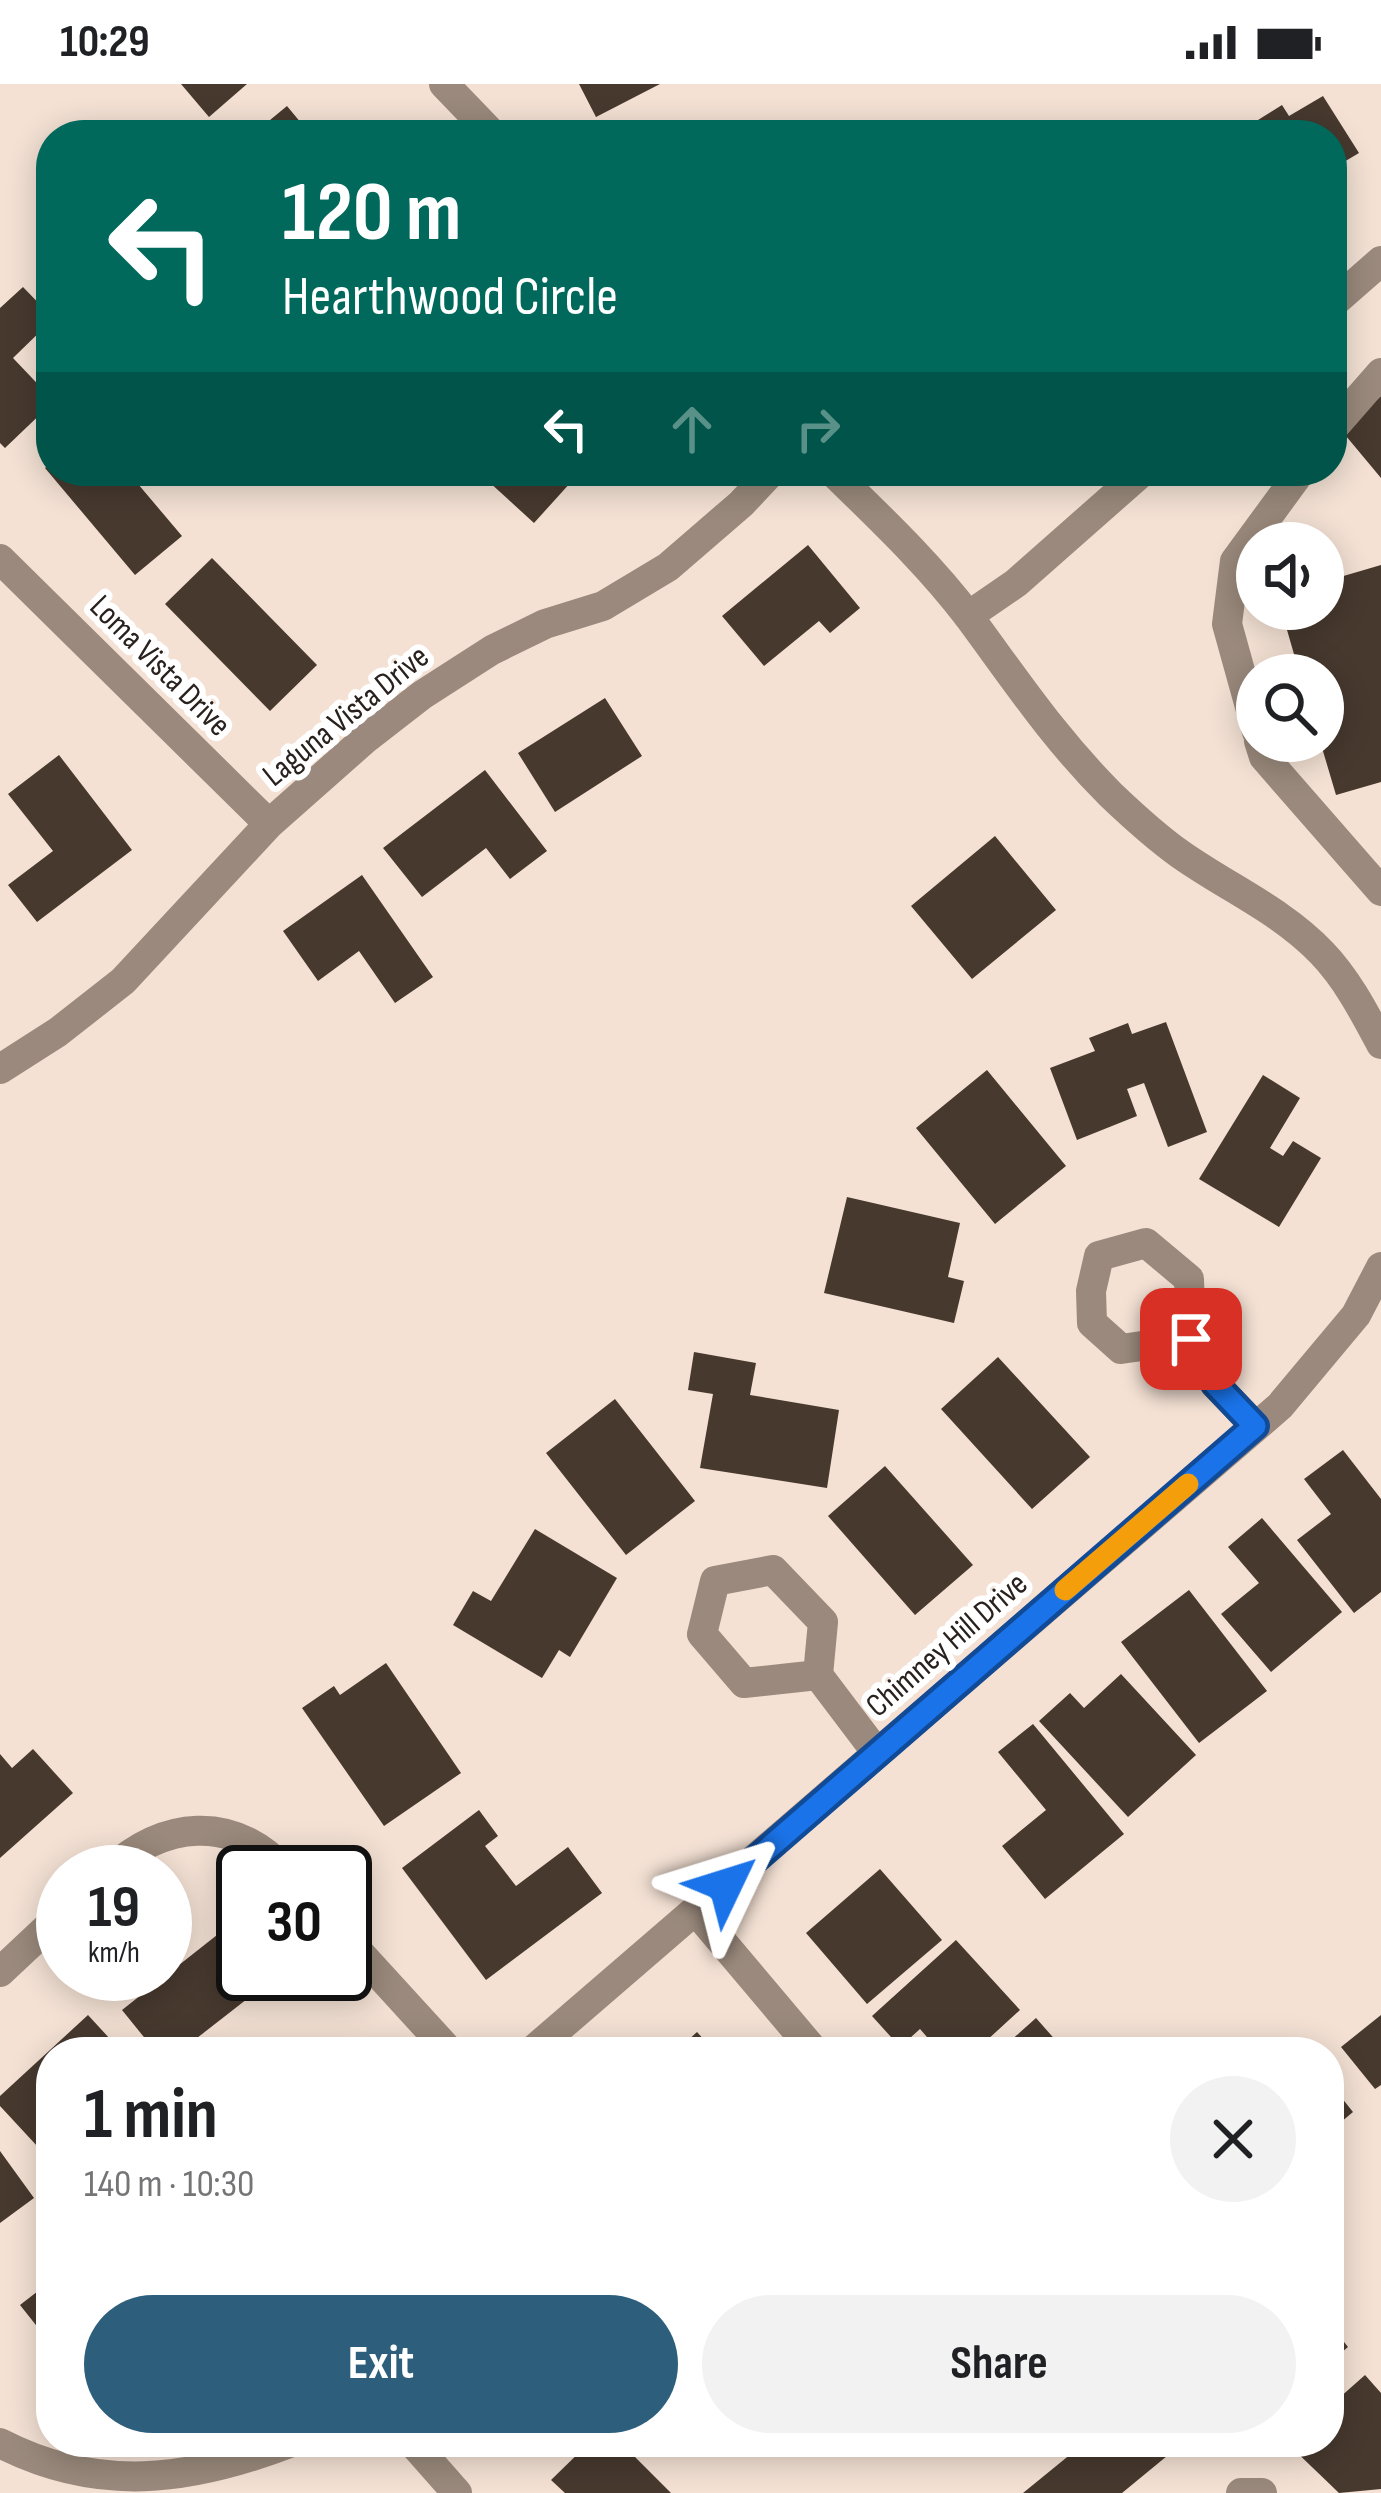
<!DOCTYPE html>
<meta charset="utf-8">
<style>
:root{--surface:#fff;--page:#f2f2f2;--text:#202124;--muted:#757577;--accent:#2d5f7c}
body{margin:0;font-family:"Sofia Sans Condensed",sans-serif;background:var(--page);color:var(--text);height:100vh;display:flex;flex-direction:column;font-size:45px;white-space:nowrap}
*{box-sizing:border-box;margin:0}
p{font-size:39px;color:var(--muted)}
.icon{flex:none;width:66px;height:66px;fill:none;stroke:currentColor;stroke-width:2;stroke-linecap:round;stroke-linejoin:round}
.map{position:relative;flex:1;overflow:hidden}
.panel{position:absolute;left:36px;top:1953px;width:1308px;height:420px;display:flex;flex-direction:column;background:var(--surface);border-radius:48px;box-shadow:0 6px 30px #0003}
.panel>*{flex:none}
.banner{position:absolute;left:36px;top:36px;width:1311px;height:366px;border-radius:48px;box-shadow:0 6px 30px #0003;background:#00695c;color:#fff;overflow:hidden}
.controls{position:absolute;left:1236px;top:438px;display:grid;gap:24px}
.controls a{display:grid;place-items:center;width:108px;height:108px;border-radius:50%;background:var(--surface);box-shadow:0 6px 30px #0003;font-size:60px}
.speed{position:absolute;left:36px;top:1761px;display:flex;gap:24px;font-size:60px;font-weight:700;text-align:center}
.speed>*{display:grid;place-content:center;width:156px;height:156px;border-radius:50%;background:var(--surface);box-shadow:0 6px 30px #0003;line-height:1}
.speed small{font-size:30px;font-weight:400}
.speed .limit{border:6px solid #111;border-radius:18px;background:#fff;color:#111}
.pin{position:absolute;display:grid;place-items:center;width:102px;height:102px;color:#fff;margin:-51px;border-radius:24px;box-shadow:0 6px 18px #0006}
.me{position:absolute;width:132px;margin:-66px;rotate:49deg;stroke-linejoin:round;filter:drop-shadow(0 0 9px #0008)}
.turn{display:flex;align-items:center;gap:42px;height:252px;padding:0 48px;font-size:54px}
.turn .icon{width:156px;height:156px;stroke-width:2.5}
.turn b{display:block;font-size:84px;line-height:102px}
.lanes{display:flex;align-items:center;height:114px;padding:0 48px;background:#0003;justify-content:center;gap:60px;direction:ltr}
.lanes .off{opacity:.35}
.round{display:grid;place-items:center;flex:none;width:126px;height:126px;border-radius:63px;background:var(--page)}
.overview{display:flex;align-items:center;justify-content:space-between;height:204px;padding:0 48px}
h1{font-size:72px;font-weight:700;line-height:90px}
.button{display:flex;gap:24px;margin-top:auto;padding:24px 48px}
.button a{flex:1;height:138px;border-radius:72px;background:var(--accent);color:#fff;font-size:48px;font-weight:700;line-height:138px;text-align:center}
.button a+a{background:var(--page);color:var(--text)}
.status{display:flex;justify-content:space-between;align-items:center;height:84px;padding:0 60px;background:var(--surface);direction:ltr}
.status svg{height:33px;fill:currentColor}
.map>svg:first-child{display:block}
.building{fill:#47392e}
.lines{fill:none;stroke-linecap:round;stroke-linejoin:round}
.street{stroke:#9a897c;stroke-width:30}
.route-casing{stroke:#114b97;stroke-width:30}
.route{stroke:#1a73e8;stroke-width:21}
.slow{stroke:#f59e0b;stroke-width:21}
.labels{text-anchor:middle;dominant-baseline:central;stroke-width:12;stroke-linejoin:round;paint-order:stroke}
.street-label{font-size:33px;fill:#28211d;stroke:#fff}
</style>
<div class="status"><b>10:29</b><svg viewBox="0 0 49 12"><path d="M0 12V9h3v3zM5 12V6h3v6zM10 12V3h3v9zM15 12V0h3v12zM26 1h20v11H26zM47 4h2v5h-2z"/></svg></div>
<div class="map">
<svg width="1381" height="2409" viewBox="0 0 1381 2409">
<rect width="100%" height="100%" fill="#f4e1d4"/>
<path class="building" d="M 181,0 L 247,0 L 209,33 Z
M 579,0 L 660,0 L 596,33 Z
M 1323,12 L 1359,69 L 1332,85 L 1332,51 L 1245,51 L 1242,46 L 1282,21 L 1289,32 Z
M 287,22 L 311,51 L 252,51 Z
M 23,203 L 51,232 L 51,237 L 13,274 L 51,314 L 51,320 L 5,364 L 0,359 L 0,224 Z
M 1381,312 L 1381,394 L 1341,346 Z
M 51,379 L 51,387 L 127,387 L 182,452 L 135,491 L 45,384 Z
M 477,387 L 581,387 L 534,439 Z
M 808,461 L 860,524 L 830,549 L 819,537 L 764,582 L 722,532 Z
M 212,474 L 317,581 L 270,627 L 165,520 Z
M 1381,481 L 1381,698 L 1336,711 L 1320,657 L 1323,657 L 1323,591 L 1300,591 L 1283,532 L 1323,525 L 1323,498 Z
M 605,614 L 642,672 L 555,728 L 518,669 Z
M 59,671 L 132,766 L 37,838 L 8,801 L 53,767 L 8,710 Z
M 485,686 L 547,767 L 510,795 L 486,764 L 422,813 L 383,764 Z
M 995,752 L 1056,826 L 972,895 L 911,822 Z
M 362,791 L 433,893 L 395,919 L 359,867 L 318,897 L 283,847 Z
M 1166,938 L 1207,1048 L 1168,1063 L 1144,999 L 1127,1005 L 1137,1032 L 1077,1056 L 1050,984 L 1095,967 L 1089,954 L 1128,939 L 1132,950 Z
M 987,986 L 1066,1082 L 995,1140 L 916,1044 Z
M 1263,991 L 1300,1014 L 1270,1064 L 1283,1072 L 1293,1057 L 1321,1074 L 1279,1143 L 1199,1095 Z
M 847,1113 L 960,1139 L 948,1193 L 964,1197 L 954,1239 L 824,1209 Z
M 694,1268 L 756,1279 L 750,1311 L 839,1326 L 827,1404 L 700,1384 L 713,1310 L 688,1306 Z
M 998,1273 L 1090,1373 L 1032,1425 L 941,1325 Z
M 615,1315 L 695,1417 L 626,1471 L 546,1369 Z
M 1343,1366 L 1381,1415 L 1381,1508 L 1354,1529 L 1297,1456 L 1331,1430 L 1304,1395 Z
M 885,1382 L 973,1481 L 915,1531 L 828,1432 Z
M 1262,1434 L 1342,1528 L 1271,1588 L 1221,1530 L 1259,1499 L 1228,1463 Z
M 535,1445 L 617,1494 L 570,1573 L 559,1566 L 542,1594 L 453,1541 L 473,1507 L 491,1517 Z
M 1189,1506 L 1267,1607 L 1199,1659 L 1121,1558 Z
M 386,1579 L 461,1689 L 384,1742 L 302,1624 L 334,1602 L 340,1611 Z
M 1121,1590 L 1196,1671 L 1128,1733 L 1039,1637 L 1070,1609 L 1084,1624 Z
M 1033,1640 L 1124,1750 L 1045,1815 L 1002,1762 L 1046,1726 L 998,1668 Z
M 33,1665 L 73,1709 L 0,1774 L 0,1670 L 12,1684 Z
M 479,1726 L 498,1752 L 485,1762 L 516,1802 L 568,1763 L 602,1809 L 486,1896 L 402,1784 Z
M 880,1785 L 942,1856 L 867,1920 L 806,1849 Z
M 217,1851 L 243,1884 L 243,1890 L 248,1890 L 260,1905 L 179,1968 L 156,1968 L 122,1926 Z
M 956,1856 L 1020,1926 L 974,1968 L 940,1968 L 920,1945 L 900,1963 L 872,1932 Z
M 88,1931 L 122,1968 L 51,1968 L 51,2077 L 0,2022 L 0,2012 Z
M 1381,1931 L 1381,2001 L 1375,2005 L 1341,1963 Z
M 1036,1934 L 1066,1968 L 998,1968 Z
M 697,1948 L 715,1968 L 675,1968 Z
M 1329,1998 L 1353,2028 L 1329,2048 Z
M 0,2067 L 34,2114 L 0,2139 Z
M 51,2197 L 51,2260 L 20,2221 Z
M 1329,2239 L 1348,2263 L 1329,2279 Z
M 1365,2291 L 1381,2309 L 1381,2405 L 1339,2409 L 1288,2360 L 1329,2358 L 1329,2323 Z
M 590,2358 L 620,2358 L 671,2409 L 565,2409 L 551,2396 Z
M 1071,2358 L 1184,2358 L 1122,2409 L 1023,2409 L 1077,2365 Z"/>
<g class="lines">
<path class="street" d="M 444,0 L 493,51
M 1332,220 L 1381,177
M 1332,345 L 1381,289
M 832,387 C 880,434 929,480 969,533 C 1017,598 1053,653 1111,711 C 1132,731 1156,753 1180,770 C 1228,804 1281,826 1322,869 C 1347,895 1364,928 1381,960
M 0,475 L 269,740
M 968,532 L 1016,499 L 1143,387
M 1257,648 L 1227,540 L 1235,477 L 1301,387
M 1259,657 L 1264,673 L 1381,807
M 0,985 L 58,948 L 123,897 L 269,740 L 364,656 L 422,611 L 492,566 L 545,540 L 603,522 L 668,483 L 741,420 L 772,387
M 1191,1255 L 1121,1265 L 1092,1239 L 1091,1207 L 1099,1172 L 1146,1159 L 1189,1195 L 1191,1255 L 1215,1300 L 1255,1342
M 818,1591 L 744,1599 L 702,1550 L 715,1497 L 773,1486 L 823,1538 L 818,1591 L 877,1669
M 108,1788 C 163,1737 232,1729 286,1788
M 696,1827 L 815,1968
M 345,1853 L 450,1968
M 0,1888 L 63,1829
M 531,1968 L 1280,1322 L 1356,1231 L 1381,1183
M 412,2358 L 457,2409
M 0,2359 C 97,2409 189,2398 292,2358
M 1241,2409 L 1262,2409"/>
</g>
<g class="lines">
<defs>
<path id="route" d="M 726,1801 L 1255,1342 L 1215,1300 L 1191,1255"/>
</defs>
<use href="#route" class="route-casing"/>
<use href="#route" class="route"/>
<path class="slow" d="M 1065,1506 L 1188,1400"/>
</g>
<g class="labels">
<g class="street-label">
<text transform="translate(160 582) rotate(45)">Loma Vista Drive</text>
<text transform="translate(346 632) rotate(-39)">Laguna Vista Drive</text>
<text transform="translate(947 1561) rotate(-41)">Chimney Hill Drive</text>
</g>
</g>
</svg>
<div class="controls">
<a><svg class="icon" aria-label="sound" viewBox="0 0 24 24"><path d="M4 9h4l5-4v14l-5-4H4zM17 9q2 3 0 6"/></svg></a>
<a><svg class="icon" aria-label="search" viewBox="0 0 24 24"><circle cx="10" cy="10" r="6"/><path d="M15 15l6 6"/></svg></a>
</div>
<div class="speed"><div>19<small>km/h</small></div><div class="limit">30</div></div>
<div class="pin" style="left:1191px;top:1255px;background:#d93025"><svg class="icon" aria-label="arrive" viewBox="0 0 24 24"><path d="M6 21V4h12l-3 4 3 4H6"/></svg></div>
<svg class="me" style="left:726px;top:1801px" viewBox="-20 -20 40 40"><path d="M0-17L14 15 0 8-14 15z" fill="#1a73e8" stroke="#fff" stroke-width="4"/></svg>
<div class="banner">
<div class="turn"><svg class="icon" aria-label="left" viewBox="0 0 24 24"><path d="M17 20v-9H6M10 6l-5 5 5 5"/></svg><div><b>120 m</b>Hearthwood Circle</div></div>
<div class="lanes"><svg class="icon" aria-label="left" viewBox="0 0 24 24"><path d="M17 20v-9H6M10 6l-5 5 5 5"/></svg><svg class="icon off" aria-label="ahead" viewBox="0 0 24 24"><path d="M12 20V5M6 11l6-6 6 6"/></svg><svg class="icon off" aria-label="right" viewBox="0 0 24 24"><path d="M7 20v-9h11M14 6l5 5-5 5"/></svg></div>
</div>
<section class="panel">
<div class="overview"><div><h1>1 min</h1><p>140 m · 10:30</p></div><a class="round"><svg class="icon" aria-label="close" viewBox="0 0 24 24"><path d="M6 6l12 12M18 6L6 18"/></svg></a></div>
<div class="button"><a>Exit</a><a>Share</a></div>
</section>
</div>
